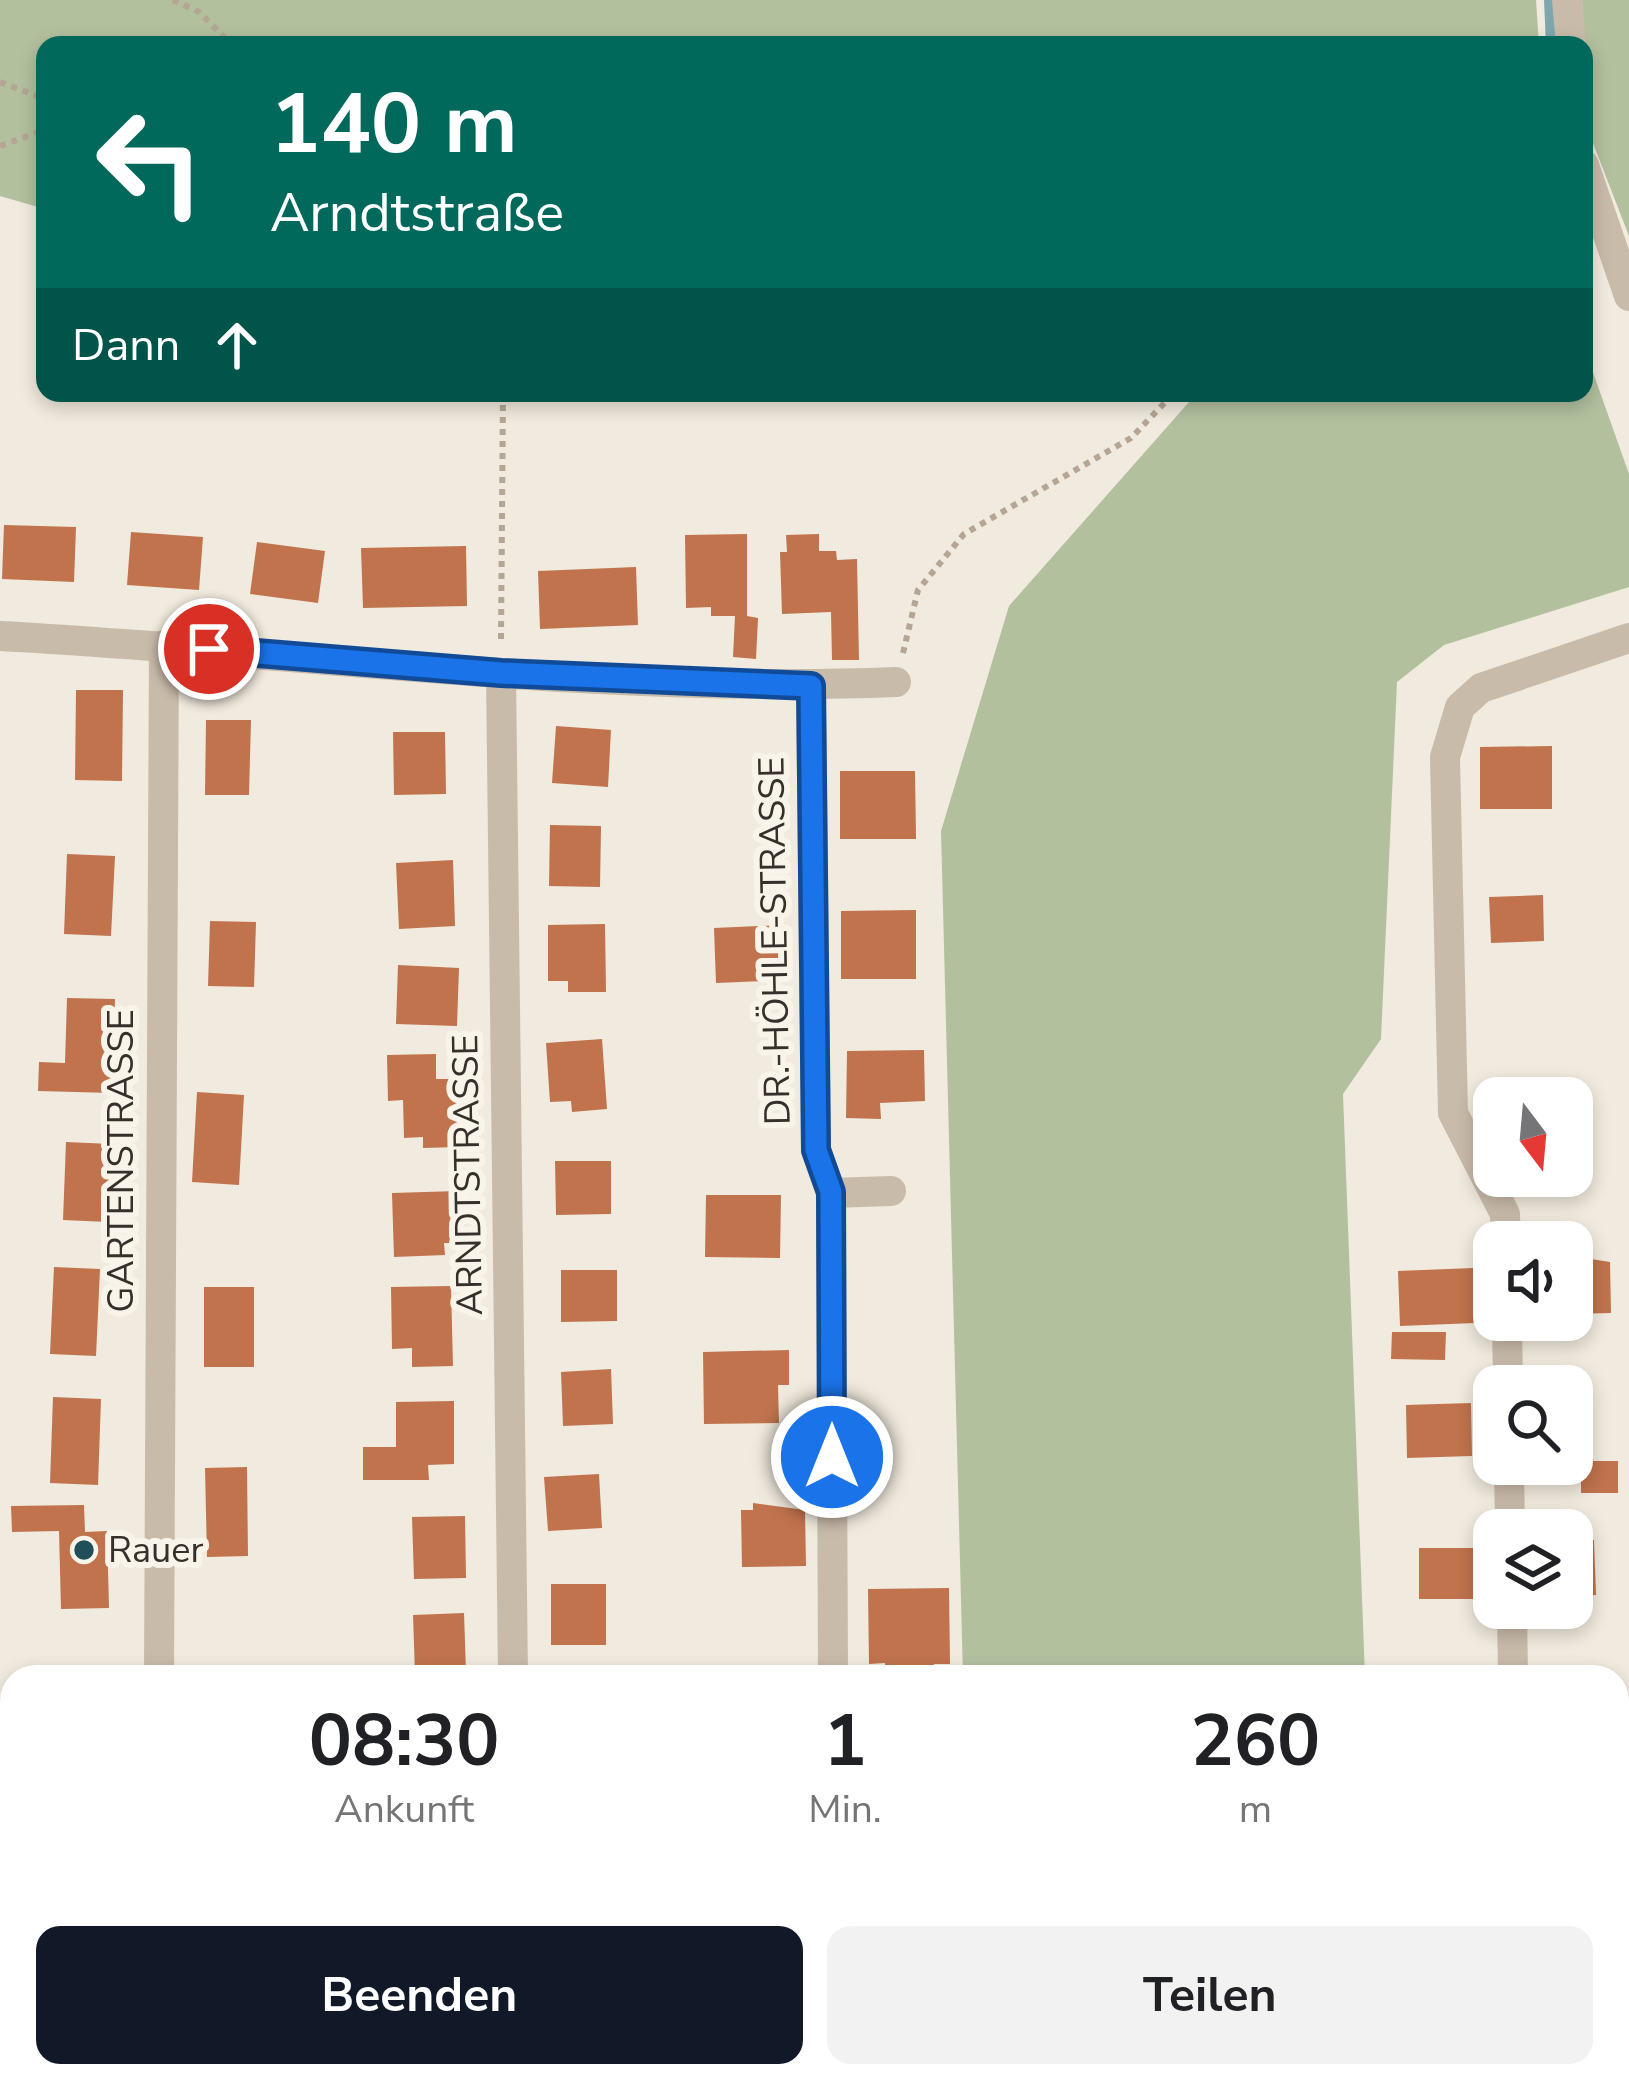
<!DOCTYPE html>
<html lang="de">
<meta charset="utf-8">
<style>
:root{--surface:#fff;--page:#f2f2f2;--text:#202124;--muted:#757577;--accent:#111827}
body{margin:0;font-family:"Nunito Sans",sans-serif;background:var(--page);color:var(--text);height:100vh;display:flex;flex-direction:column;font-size:45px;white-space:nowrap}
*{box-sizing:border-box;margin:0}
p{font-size:39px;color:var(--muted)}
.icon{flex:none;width:66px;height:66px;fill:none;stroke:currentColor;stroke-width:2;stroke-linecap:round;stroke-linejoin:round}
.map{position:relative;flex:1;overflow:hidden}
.side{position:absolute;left:0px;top:1665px;width:1629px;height:423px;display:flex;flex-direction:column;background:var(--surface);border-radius:36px 36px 0 0;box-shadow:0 6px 18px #0003}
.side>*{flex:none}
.top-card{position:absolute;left:36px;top:36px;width:1557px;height:366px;border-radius:24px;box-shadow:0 6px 18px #0003;background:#00695c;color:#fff;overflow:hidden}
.needle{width:78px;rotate:164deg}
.controls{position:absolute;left:1473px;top:1077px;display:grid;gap:24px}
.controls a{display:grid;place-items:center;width:120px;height:120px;border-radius:24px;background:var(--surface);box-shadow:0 6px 18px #0003;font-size:60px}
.pin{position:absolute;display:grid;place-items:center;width:102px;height:102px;color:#fff;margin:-51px;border:6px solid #fff;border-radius:50%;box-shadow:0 3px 12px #0007}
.me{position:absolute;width:132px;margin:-66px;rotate:0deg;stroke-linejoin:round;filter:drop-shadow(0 0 9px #0008)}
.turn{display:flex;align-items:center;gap:42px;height:252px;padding:0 36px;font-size:54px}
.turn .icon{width:156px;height:156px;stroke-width:2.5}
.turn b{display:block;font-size:84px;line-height:102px}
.then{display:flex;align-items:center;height:114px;padding:0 36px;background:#0003;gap:24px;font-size:45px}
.eta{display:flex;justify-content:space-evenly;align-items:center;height:204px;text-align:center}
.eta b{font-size:72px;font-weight:700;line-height:84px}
.button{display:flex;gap:24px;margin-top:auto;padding:24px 36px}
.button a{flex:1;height:138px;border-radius:24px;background:var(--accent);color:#fff;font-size:48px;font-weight:700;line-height:138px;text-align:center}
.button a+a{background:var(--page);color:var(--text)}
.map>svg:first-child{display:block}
.green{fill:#b2c09e}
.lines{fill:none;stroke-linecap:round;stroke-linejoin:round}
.stream{stroke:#7ea7ad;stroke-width:10}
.building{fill:#c0734d}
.path{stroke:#b5a594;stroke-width:6;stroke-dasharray:6 6;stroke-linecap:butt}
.service{stroke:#c9bbaa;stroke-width:21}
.minor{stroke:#c9bbaa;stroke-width:30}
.route-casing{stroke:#114b97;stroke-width:30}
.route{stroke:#1a73e8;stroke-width:21}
.poi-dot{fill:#214f57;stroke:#f9f4ea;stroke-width:4.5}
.labels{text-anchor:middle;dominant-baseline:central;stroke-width:12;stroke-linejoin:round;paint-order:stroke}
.street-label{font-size:36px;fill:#372f29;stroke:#f9f4ea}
.poi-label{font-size:36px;fill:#372f29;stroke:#f9f4ea;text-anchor:start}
</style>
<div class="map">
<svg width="1629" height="2087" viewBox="0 0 1629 2087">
<rect width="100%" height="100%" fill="#f1eade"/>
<path class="green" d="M 0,0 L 1536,0 L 1539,45 L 45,45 L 45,209 L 0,196 Z
M 1582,0 L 1629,0 L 1629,236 L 1591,138 Z
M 1584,347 L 1629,474 L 1629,587 L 1444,645 L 1397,682 L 1381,1039 L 1343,1094 L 1365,1677 L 963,1677 L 941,831 L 1009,606 L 1197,393 L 1584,393 Z
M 1617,1971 L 1629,1971 L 1629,2087 L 1587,2087 L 1587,2076 L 1617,2076 Z
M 686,2076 L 1182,2076 L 1175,2087 L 686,2087 Z
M 1209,2076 L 1345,2076 L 1345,2087 L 1201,2087 Z"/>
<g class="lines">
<path class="stream" d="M 1549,0 L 1551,45"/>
</g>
<path class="building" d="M 4,525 L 76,527 L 74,582 L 2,579 Z
M 131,532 L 203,537 L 199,590 L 127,585 Z
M 747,534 L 747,616 L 758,618 L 756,659 L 733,657 L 735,616 L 711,616 L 711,607 L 686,608 L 685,535 Z
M 819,534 L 819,551 L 836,551 L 837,560 L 857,559 L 859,660 L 832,660 L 831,612 L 782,614 L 780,552 L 787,552 L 786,535 Z
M 257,542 L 325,551 L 318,603 L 250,594 Z
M 466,546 L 467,606 L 363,608 L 361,548 Z
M 636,567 L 638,625 L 540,629 L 538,571 Z
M 76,690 L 123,690 L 122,781 L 75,780 Z
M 206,720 L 251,720 L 249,795 L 205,795 Z
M 556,726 L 611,730 L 608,787 L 552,783 Z
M 393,732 L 445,732 L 446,794 L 394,795 Z
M 1552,746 L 1552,809 L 1480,809 L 1480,747 Z
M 840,771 L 915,771 L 916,839 L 840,839 Z
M 550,825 L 601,826 L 600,887 L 549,886 Z
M 67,854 L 115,856 L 111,936 L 64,934 Z
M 453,860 L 455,926 L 399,929 L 396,863 Z
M 1543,895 L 1544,941 L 1491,943 L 1489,897 Z
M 916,910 L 916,979 L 841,979 L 841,911 Z
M 210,921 L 256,922 L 254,987 L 208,986 Z
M 605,924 L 606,992 L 568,992 L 568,981 L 548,981 L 548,925 Z
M 782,925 L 785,980 L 716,983 L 714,928 Z
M 398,965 L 459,968 L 457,1026 L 396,1024 Z
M 67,998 L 115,999 L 112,1093 L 38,1091 L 39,1062 L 65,1063 Z
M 602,1039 L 607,1109 L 572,1112 L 571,1101 L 550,1102 L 546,1043 Z
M 924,1050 L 925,1101 L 880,1103 L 881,1119 L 846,1118 L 847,1051 Z
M 436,1054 L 436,1079 L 458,1079 L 459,1147 L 423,1148 L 423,1137 L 404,1138 L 403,1100 L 388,1101 L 387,1055 Z
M 197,1092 L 244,1095 L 239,1185 L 192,1182 Z
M 66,1142 L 111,1144 L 108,1222 L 63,1220 Z
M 555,1161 L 611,1161 L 611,1214 L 556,1215 Z
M 458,1191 L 459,1243 L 444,1243 L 445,1255 L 394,1257 L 392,1193 Z
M 706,1195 L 781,1195 L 780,1258 L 705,1257 Z
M 1572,1256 L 1610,1262 L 1611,1313 L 1572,1314 Z
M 54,1267 L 100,1269 L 96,1356 L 50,1354 Z
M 1473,1268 L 1475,1323 L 1400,1326 L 1398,1271 Z
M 561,1270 L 617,1270 L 617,1321 L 561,1322 Z
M 451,1286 L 453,1366 L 412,1367 L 412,1348 L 392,1349 L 391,1287 Z
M 204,1287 L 254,1287 L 254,1367 L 204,1367 Z
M 1392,1332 L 1446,1332 L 1445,1360 L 1391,1359 Z
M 789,1350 L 789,1385 L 778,1385 L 779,1423 L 704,1424 L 703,1352 Z
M 611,1369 L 613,1424 L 563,1426 L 561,1372 Z
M 53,1397 L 101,1399 L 98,1485 L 50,1483 Z
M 454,1401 L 454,1464 L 428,1465 L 429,1480 L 363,1480 L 363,1447 L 396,1447 L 396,1402 Z
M 1471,1403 L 1472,1456 L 1407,1458 L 1406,1405 Z
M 1572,1404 L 1590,1404 L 1589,1454 L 1572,1454 Z
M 1581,1461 L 1618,1461 L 1618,1493 L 1581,1493 Z
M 247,1467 L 248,1556 L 207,1557 L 205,1468 Z
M 599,1474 L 602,1528 L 548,1531 L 544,1477 Z
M 753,1503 L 805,1510 L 806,1566 L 742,1567 L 741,1510 L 753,1510 Z
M 84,1505 L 85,1532 L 107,1531 L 109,1608 L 61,1609 L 59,1531 L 12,1532 L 11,1506 Z
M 465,1516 L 466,1578 L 414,1579 L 412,1517 Z
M 1594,1540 L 1596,1595 L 1572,1596 L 1572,1541 Z
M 1419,1548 L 1478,1548 L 1477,1599 L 1419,1599 Z
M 551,1584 L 606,1584 L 606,1645 L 551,1645 Z
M 949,1588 L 950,1664 L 934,1664 L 934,1677 L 885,1677 L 885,1663 L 869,1664 L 868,1589 Z
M 464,1613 L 466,1672 L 415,1674 L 413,1615 Z
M 96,1665 L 96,1677 L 49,1677 L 49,1666 Z
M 205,1665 L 249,1668 L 249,1677 L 205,1677 Z
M 560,2076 L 617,2076 L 618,2087 L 560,2087 Z"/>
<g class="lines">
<path class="path" d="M 173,0 L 199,12 L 232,45
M 0,82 L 45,99
M 0,146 L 45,130
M 501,639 L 503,393
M 903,653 L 918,590 L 964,534 L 1131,438 L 1174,393
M 1351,2087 L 1351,2076"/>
<path class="service" d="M 1577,2076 L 1577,2087
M 1187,2087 L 1194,2076"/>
<path class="minor" d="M 1567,0 L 1571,45
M 1584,165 L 1629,296
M 0,636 C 298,652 597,694 896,682
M 501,673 L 513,1677
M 811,686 L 816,1150 L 831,1193 L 833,1677
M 831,1193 L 891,1191
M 1506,1242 L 1505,1214 L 1453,1113 L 1445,757 L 1460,707 L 1481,688 L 1629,638
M 1507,1320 L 1508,1386
M 1509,1464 L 1510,1530
M 1512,1608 L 1513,1677
M 159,1677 L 164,645
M 1617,1827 L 1629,1827
M 0,2044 L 12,2044
M 160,2076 L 161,2087
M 519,2076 L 519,2087"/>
</g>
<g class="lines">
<defs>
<path id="route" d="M 209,649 L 501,673 L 811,686 L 816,1150 L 831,1192 L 832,1457"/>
</defs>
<use href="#route" class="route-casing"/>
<use href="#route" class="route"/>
</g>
<circle class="poi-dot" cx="84" cy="1550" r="12"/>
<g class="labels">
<g class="street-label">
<text transform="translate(775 941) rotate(-91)">DR.-HÖHLE-STRASSE</text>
<text transform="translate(121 1161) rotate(-90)">GARTENSTRASSE</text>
<text transform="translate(468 1175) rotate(-91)">ARNDTSTRASSE</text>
</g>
<g class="poi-label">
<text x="108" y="1550">Rauer</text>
</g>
</g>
</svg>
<div class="controls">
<a><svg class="needle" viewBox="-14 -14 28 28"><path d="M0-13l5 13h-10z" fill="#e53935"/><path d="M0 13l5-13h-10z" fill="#757577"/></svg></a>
<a><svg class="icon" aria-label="sound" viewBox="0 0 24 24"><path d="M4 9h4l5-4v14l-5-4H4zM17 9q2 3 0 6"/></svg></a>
<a><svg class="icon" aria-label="search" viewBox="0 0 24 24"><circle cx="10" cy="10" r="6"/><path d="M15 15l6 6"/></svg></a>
<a><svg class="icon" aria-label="layers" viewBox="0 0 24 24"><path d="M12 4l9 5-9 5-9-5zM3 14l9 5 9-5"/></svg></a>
</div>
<div class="pin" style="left:209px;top:649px;background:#d93025"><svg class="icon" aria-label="arrive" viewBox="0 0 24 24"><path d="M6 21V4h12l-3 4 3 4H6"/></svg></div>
<svg class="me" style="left:832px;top:1457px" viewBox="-20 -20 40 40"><circle r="17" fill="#1a73e8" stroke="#fff" stroke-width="3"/><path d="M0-11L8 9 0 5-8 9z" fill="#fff"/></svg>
<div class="top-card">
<div class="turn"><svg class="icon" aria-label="left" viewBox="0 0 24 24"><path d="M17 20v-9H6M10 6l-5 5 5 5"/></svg><div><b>140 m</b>Arndtstraße</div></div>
<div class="then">Dann<svg class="icon" aria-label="ahead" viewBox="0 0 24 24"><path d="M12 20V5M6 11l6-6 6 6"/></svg></div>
</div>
<section class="side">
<div class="eta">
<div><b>08:30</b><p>Ankunft</p></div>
<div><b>1</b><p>Min.</p></div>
<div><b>260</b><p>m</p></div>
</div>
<div class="button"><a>Beenden</a><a>Teilen</a></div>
</section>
</div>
